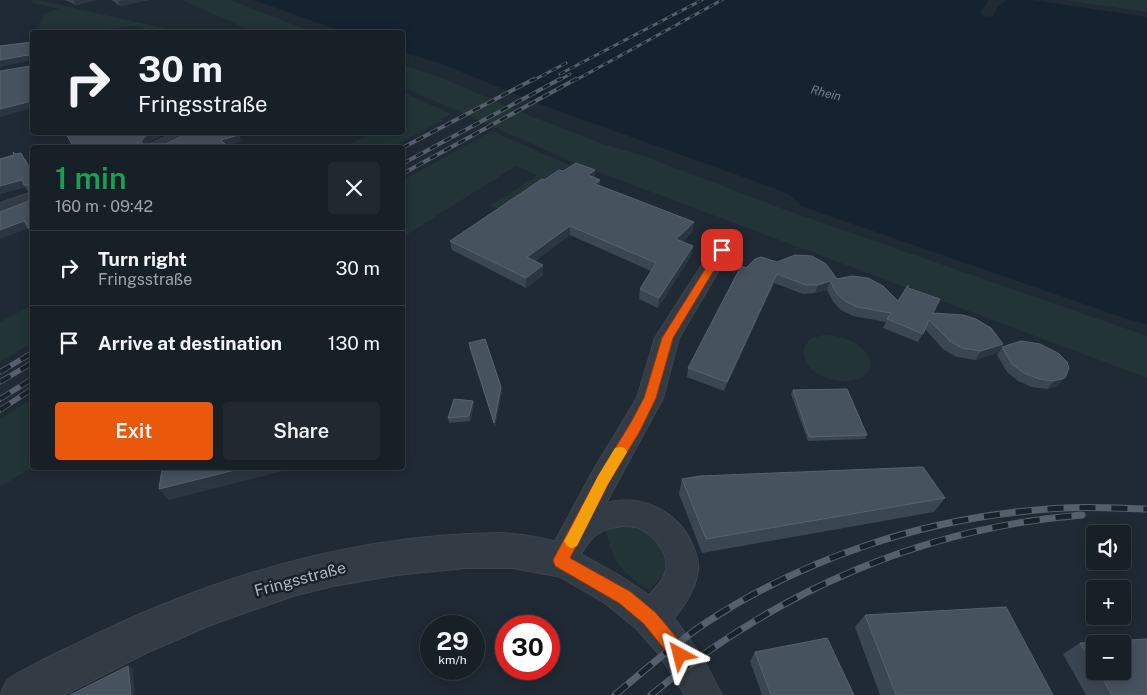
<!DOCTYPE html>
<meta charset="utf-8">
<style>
:root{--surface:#182027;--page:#21282f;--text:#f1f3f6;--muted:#9fa3a7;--line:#363e44;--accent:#ea580c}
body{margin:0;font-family:"Public Sans",sans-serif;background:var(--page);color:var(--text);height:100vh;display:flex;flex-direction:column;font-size:19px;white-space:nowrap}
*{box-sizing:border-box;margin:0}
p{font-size:16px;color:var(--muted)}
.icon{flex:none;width:28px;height:28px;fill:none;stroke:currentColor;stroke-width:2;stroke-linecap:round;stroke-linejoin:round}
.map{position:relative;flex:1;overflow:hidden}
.panel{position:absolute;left:30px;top:145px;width:375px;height:325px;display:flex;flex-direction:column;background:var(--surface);border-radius:5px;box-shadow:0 2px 12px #0003,0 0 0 1px var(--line)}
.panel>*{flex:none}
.hud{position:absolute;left:30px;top:30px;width:375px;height:105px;border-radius:5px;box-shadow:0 2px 12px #0003,0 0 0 1px var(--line);background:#182027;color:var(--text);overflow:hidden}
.controls{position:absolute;left:1086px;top:525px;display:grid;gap:10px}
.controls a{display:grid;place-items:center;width:45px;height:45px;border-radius:5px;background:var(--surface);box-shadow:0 2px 12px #0003,0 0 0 1px var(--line);font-size:25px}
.speed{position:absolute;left:420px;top:615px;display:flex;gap:10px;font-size:25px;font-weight:700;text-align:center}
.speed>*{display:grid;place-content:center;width:65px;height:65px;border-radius:50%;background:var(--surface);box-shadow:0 2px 12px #0003,0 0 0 1px var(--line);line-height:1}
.speed small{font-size:12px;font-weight:400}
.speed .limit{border:8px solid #d22;background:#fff;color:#111}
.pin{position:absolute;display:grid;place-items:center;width:42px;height:42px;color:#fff;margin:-21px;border-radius:10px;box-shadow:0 2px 8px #0006}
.me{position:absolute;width:55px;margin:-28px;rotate:322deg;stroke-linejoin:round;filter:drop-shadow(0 0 4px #0008)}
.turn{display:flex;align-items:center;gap:18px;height:105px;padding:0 25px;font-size:22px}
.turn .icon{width:65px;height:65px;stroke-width:2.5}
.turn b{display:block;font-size:35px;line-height:42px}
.round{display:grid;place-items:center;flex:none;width:52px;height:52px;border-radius:5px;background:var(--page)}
.overview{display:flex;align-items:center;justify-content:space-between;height:85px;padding:0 25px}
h1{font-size:30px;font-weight:600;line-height:38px;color:#1e9e55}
.button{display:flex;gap:10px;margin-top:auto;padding:10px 25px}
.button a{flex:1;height:58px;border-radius:5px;background:var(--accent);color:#fff;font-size:20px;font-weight:600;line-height:58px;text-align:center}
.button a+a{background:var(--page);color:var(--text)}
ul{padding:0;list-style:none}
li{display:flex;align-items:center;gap:15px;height:75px;padding:0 25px;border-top:1px solid var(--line)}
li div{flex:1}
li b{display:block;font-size:19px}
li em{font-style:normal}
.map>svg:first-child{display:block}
.green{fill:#223435}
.water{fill:#152230}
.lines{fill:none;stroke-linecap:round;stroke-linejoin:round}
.minor-casing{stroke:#3d454e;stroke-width:2}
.tertiary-casing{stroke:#3d454e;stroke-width:2}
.minor{fill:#333c45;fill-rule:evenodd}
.tertiary{fill:#333c45;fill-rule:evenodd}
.rail-far3-casing{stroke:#55606c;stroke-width:3}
.rail-far2-casing{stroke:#55606c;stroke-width:4}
.rail-far1-casing{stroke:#55606c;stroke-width:5.5}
.rail-casing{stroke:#55606c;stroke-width:7}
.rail-far3{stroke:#192129;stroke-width:2;stroke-dasharray:5.5;stroke-linecap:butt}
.rail-far2{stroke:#192129;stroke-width:2.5;stroke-dasharray:8;stroke-linecap:butt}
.rail-far1{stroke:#192129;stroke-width:4;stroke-dasharray:12;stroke-linecap:butt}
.rail{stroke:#192129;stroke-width:5;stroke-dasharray:16;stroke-linecap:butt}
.wall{fill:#3b4653;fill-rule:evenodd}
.shaded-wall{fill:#2b3642}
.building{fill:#47525f;stroke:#57626f}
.route{fill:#ea580c;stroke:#983908}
.slow{fill:#f59e0b}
.labels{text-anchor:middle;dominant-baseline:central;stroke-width:5;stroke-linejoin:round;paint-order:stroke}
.far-water-label{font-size:12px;font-style:italic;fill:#68839f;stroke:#192129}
.near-street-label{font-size:16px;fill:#adb6c2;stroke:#192129}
</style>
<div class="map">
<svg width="1147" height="695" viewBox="0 0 1147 695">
<rect width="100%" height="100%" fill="#202a34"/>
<path class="green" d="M 34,0 L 39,0 L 181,32 L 164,32 L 135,26 L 78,32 L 36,32 L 45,13 L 59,9 L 29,2 Z
M 182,0 L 231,0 L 312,32 L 254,32 Z
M 1062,0 L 1147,0 L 1147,12 Z
M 402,64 L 444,79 L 528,115 L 603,144 L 644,156 L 783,209 L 1147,336 L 1147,378 L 577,164 L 403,87 Z
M 403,92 L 453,115 L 439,119 L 444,120 L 392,147 L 344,147 L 373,133 L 402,132 Z
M 492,131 L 571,166 L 550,175 L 499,209 L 490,206 L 537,175 L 516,166 L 403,237 L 403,180 Z
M 32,305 L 32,343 L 0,362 L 0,322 Z
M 823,335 C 842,335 864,342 871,363 L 868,373 C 850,391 799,378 804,347 L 810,339 Z
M 32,399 L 32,467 L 0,487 L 0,419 Z
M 617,522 L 652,529 L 669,557 L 666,573 L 649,590 C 618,570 614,563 605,528 Z"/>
<path class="water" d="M 254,0 L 989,0 L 980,13 L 986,17 L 993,16 L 996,9 L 1006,0 L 1033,0 L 1147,17 L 1147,324 L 1127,319 L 821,213 L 802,206 L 788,194 L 774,188 L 545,106 L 439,63 L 403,52 L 402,32 L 344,32 Z"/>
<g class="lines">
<defs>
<path id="minor" d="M 176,132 L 198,132 L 197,135 L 169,148 L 146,148 L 148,145 Z
M 32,192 L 32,203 L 0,215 L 0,203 Z
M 721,244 L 728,246 L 731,250 L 679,338 L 663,398 L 606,503 C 641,493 678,512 692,544 C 696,553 699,561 698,570 C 696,588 685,605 674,618 L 701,655 L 722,695 L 685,695 L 658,653 L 637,629 L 605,603 L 550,571 L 545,560 L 593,471 L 637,398 L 655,338 L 714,246 ZM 623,526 C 628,527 634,526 639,528 C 656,536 673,557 664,576 C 661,583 654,590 649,595 L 620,576 L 581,554 C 592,534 600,529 623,526 Z"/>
<path id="tertiary" d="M 498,533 C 524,534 549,538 574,548 L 579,560 L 574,572 L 561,577 L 513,568 L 466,568 L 396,575 L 333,586 L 293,596 L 213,624 L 148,652 L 64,695 L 1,695 C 2,691 4,685 7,681 C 11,675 59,652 70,647 C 204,579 346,535 498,533 Z"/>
</defs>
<use href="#minor" class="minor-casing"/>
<use href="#tertiary" class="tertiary-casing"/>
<use href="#minor" class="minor"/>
<use href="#tertiary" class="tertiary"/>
<defs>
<path id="rail-far3" d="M 560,74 L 702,0
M 532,81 L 566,63
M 558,81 L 570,74
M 574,81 L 722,0"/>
<path id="rail-far2" d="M 402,148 L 534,79
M 402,164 L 560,79
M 402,174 L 576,79"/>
<path id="rail-far1" d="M 0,372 L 32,353
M 0,382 L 32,363
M 0,399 L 32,379
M 0,410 L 32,389"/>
<path id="rail" d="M 615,695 C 645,670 674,644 707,622 C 805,558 921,520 1037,510 C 1074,506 1110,508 1147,509
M 651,695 C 774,592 922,528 1082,515"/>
</defs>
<use href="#rail-far3" class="rail-far3-casing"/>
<use href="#rail-far2" class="rail-far2-casing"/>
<use href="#rail-far1" class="rail-far1-casing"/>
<use href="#rail" class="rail-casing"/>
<use href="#rail-far3" class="rail-far3"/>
<use href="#rail-far2" class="rail-far2"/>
<use href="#rail-far1" class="rail-far1"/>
<use href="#rail" class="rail"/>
</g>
<path class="wall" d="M 65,0 L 97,0 L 76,5 Z
M 111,0 L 149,0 L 120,6 Z
M 15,154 L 26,159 L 32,172 L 29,201 L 29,191 L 28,191 L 25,187 L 0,194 L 0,159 Z
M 595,170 L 595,178 L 600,180 L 599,185 L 694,222 L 692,232 L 682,242 L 693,246 L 691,256 L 658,308 L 639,299 L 640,289 L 651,271 L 570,235 L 535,261 L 543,265 L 543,275 L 526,288 L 452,250 L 450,241 L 563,171 Z
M 777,262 L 837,279 L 898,301 L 908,288 L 933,313 L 1003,344 L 997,353 L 975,360 L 957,357 L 944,350 L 925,329 L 918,342 L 883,328 L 886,322 L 853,316 L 841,310 L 834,303 L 827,290 L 815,293 L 803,294 L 774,283 L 724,391 L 687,377 L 688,368 L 746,268 Z
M 1021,341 L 1058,386 L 1047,389 L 1032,387 L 1018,381 L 1007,372 L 997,355 L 1002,347 Z
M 469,343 L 502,391 L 495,427 L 469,347 Z
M 793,390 L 867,435 L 865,439 L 808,441 L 791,394 Z
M 473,401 L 474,405 L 470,421 L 449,423 L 448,418 Z
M 682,479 L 945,498 L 934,512 L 702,553 L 679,494 Z
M 865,615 L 1053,695 L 880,695 L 855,627 Z
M 1147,639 L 1147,695 L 1086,695 L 1063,654 L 1080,643 ZM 1095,644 L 1122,644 L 1122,671 L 1095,671 Z
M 755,652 L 854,695 L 762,695 L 750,661 Z"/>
<path class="shaded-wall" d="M 73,0 L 97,0 L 76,5 Z
M 124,0 L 149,0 L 120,6 L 118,1 Z
M 28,55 L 32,60 L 0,67 L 0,60 Z
M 32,101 L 32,108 L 0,117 L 0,109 Z
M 154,132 L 170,132 L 147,143 L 145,148 L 141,142 L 144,137 Z
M 236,132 L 251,132 L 240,136 L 241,141 L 224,147 L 221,140 Z
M 595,170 L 595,180 L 588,175 Z
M 22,180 L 25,187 L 0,194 L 0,186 Z
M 600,180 L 599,189 L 595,184 Z
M 24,221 L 29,228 L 0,239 L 0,230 Z
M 694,222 L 692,232 L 674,249 L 676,239 Z
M 570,226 L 570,235 L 527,267 L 527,257 Z
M 693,246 L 691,256 L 658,308 L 659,298 Z
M 543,265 L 543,275 L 526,288 L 526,278 Z
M 777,274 L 774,283 L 724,391 L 727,382 Z
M 830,281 L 827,290 L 815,293 L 818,285 Z
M 1003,344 L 997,353 L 975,360 L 981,351 Z
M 1065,378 L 1058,386 L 1047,389 L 1054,381 Z
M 501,387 L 502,391 L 495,427 L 494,423 Z
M 473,401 L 474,405 L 470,421 L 469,416 Z
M 243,468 L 294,468 L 169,500 L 159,489 Z
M 128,666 L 133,669 L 135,695 L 131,695 Z"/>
<path class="building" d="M 146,29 L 154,32 L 133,32 Z
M 32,42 L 32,101 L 0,109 L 0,71 L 30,66 L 31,56 L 28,55 L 0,60 L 0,46 Z
M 65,132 L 86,132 L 89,135 L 95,132 L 154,132 L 144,137 L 141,142 L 143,144 L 166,144 L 190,132 L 237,132 L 239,135 L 221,140 L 229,148 L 74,148 Z
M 13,152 L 15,154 L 21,153 L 32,173 L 32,234 L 24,221 L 0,230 L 0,212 L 29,201 L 29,185 L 24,185 L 22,180 L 0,186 L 0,159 L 14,155 Z
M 576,163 L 595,170 L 588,175 L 600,180 L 595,184 L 694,222 L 676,239 L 693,246 L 659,298 L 640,289 L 656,263 L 570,226 L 527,257 L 543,265 L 526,278 L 450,241 L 542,179 L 544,180 L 559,170 L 563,171 Z
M 795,255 L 812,256 L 826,264 L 837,279 L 852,276 L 868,278 L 883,286 L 898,301 L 908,285 L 908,288 L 940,299 L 933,313 L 963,315 L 976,319 L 991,328 L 1003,344 L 981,351 L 962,348 L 950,341 L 929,320 L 923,334 L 887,319 L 891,313 L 857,307 L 845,301 L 837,294 L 830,281 L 818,285 L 806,285 L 777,274 L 727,382 L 688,368 L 741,266 L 746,268 L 755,259 L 761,257 L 777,262 Z
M 485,339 L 501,387 L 494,423 L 469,343 Z
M 1021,341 L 1040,344 L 1058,353 L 1067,362 L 1069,368 L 1065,378 L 1054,381 L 1039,379 L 1024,373 L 1012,364 L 1002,347 Z
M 847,389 L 867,435 L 809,437 L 793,390 Z
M 454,399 L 473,401 L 469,416 L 448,418 Z
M 923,467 L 945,498 L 706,539 L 682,479 L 700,476 Z
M 162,468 L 243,468 L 159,489 Z
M 1006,607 L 1053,695 L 896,695 L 865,615 Z
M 827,638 L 854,695 L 771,695 L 755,652 Z
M 1147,639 L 1147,695 L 1112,695 L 1098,671 L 1122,671 L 1122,644 L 1095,644 L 1095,667 L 1080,643 Z
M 128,666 L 131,695 L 70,695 Z"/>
<path class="route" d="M 722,247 L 726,250 L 673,338 L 656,398 L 640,431 L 608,484 L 570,558 L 631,592 L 656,613 L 686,649 L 689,655 L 686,661 L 680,663 L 674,661 L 644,624 L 619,603 L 555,566 L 553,560 L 598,476 L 630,424 L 644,398 L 662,338 L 717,250 Z"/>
<path class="slow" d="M 620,447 L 625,448 L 627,452 L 608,484 L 577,546 L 572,548 L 567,546 L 564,541 L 567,536 L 598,476 L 615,448 Z"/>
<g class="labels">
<g class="far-water-label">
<text transform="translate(826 93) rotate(15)">Rhein</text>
</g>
<g class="near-street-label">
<text transform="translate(300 579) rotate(-15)">Fringsstraße</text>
</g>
</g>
</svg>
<div class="controls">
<a><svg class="icon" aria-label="sound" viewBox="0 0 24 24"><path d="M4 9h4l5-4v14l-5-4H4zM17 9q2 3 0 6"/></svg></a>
<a>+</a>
<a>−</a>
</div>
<div class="speed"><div>29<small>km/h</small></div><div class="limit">30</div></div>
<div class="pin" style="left:722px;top:250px;background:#d93025"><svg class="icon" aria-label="arrive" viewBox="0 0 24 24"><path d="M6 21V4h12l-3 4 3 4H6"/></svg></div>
<svg class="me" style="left:680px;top:655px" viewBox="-20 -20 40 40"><path d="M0-17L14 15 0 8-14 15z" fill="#ea580c" stroke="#fff" stroke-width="4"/></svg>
<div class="hud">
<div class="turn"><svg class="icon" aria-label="right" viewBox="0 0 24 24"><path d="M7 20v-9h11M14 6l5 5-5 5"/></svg><div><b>30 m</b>Fringsstraße</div></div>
</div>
<section class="panel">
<div class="overview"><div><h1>1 min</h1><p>160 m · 09:42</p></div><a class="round"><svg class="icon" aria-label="close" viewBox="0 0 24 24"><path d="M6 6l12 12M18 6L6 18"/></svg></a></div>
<ul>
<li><svg class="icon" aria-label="right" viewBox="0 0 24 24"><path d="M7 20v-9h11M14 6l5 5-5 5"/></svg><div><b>Turn right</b><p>Fringsstraße</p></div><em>30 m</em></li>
<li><svg class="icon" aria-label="arrive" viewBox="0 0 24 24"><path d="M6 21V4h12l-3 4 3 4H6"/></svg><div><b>Arrive at destination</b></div><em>130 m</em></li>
</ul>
<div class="button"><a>Exit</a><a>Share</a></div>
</section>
</div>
